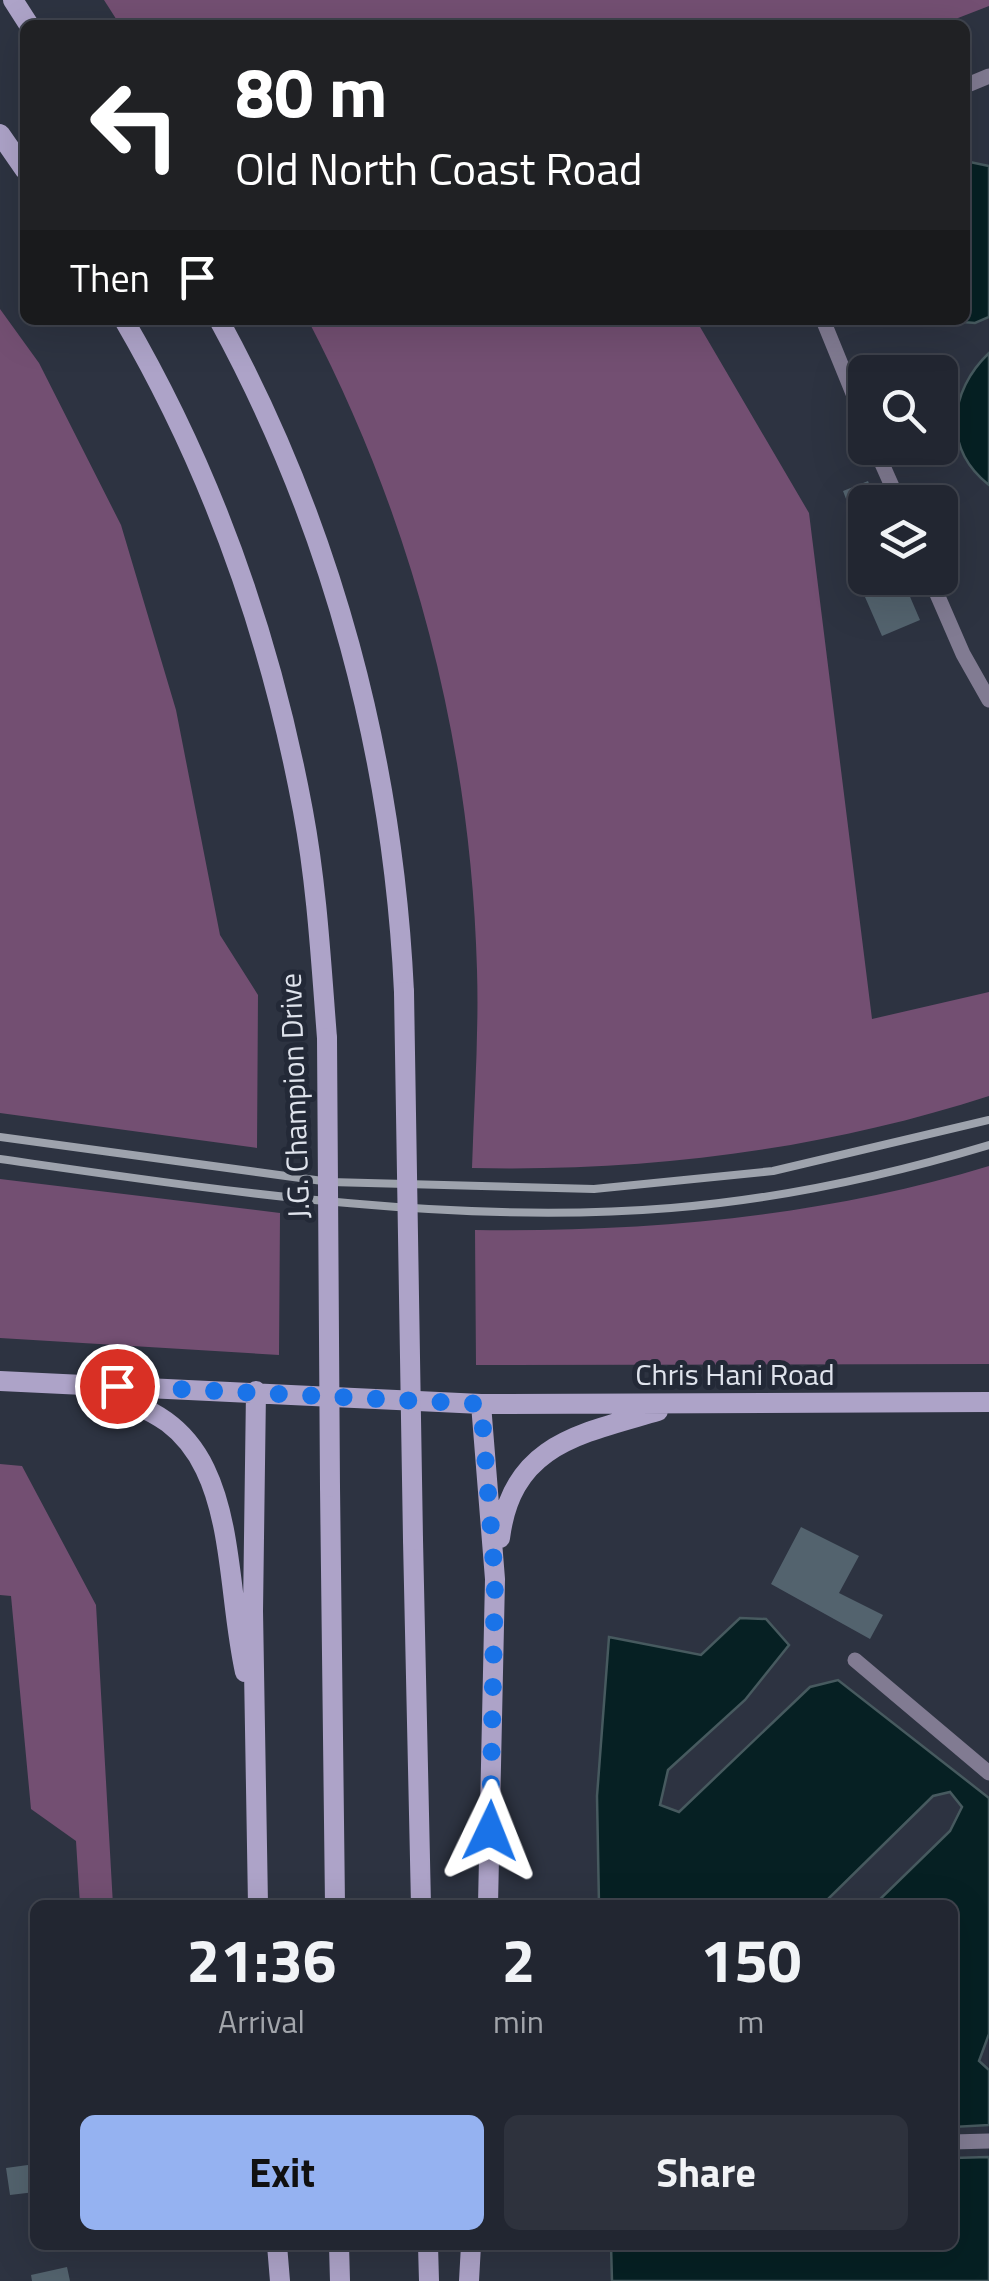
<!DOCTYPE html>
<style>
:root{--surface:#222631;--page:#2e323d;--text:#f1f3f6;--muted:#a2a5ab;--line:#3f434d;--accent:#95b2f1}
body{margin:0;font-family:"Titillium Web",sans-serif;background:var(--page);color:var(--text);height:100vh;display:flex;flex-direction:column;font-size:38px;white-space:nowrap}
*{box-sizing:border-box;margin:0}
p{font-size:32px;color:var(--muted)}
.icon{flex:none;width:55px;height:55px;fill:none;stroke:currentColor;stroke-width:2;stroke-linecap:round;stroke-linejoin:round}
.map{position:relative;flex:1;overflow:hidden}
.drawer{position:absolute;left:30px;top:1900px;width:928px;height:350px;display:flex;flex-direction:column;background:var(--surface);border-radius:15px;box-shadow:0 10px 40px #0002,0 0 0 2px var(--line)}
.drawer>*{flex:none}
.top-card{position:absolute;left:20px;top:20px;width:950px;height:305px;border-radius:15px;box-shadow:0 10px 40px #0002,0 0 0 2px var(--line);background:#202124;color:#fff;overflow:hidden}
.tools{position:absolute;left:848px;top:355px;display:grid;gap:20px}
.tools a{display:grid;place-items:center;width:110px;height:110px;border-radius:15px;background:var(--surface);box-shadow:0 10px 40px #0002,0 0 0 2px var(--line);font-size:50px}
.pin{position:absolute;display:grid;place-items:center;width:85px;height:85px;color:#fff;margin:-42px;border:5px solid #fff;border-radius:50%;box-shadow:0 2px 10px #0007}
.me{position:absolute;width:110px;margin:-55px;rotate:2deg;stroke-linejoin:round;filter:drop-shadow(0 0 8px #0008)}
.turn{display:flex;align-items:center;gap:35px;height:210px;padding:0 50px;font-size:45px}
.turn .icon{width:130px;height:130px;stroke-width:2.5}
.turn b{display:block;font-size:70px;line-height:85px}
.then{display:flex;align-items:center;height:95px;padding:0 50px;background:#0003;gap:20px;font-size:38px}
.eta{display:flex;justify-content:space-evenly;align-items:center;height:170px;text-align:center}
.eta b{font-size:60px;font-weight:700;line-height:70px}
.action{display:flex;gap:20px;margin-top:auto;padding:20px 50px}
.action a{flex:1;height:115px;border-radius:15px;background:var(--accent);color:#111;font-size:40px;font-weight:700;line-height:115px;text-align:center}
.action a+a{background:var(--page);color:var(--text)}
.map>svg:first-child{display:block}
.green{fill:#734f72}
.water{fill:#062023;stroke:#475a5f;stroke-width:2.5}
.building{fill:#53636e}
.lines{fill:none;stroke-linecap:round;stroke-linejoin:round}
.lane{stroke:#817b92;stroke-width:15}
.secondary{stroke:#ada3c8;stroke-width:20}
.rail{stroke:#9ea3ad;stroke-width:8}
.secondary-bridge{stroke:#ada3c8;stroke-width:20}
.route{stroke:#1a73e8;stroke-width:18;stroke-dasharray:0 32.4}
.labels{text-anchor:middle;dominant-baseline:central;stroke-width:10;stroke-linejoin:round;paint-order:stroke}
.street-label{font-size:30px;fill:#dfe3ec;stroke:#232937}
</style>
<div class="map">
<svg width="989" height="2281" viewBox="0 0 989 2281">
<rect width="100%" height="100%" fill="#2d3341"/>
<path class="green" d="M 104,0 L 989,0 L 989,6 L 940,25 L 120,25 Z
M 0,309 L 39,363 L 121,525 L 176,710 L 220,935 L 258,995 L 257,1148 L 0,1113 Z
M 308,320 L 696,320 L 809,513 L 872,1019 L 989,992 L 989,1096 C 822,1150 647,1172 472,1168 C 474,1102 479,1036 477,970 C 471,743 413,521 308,320 Z
M 989,1166 L 989,1364 L 476,1365 L 475,1230 C 649,1232 822,1217 989,1166 Z
M 0,1179 L 280,1213 L 279,1355 L 0,1338 Z
M 0,1464 L 22,1466 L 96,1605 L 113,1905 L 80,1905 L 76,1841 L 31,1809 L 11,1596 L 0,1595 Z"/>
<path class="water" d="M 965,161 L 989,166 L 989,317 L 975,323 L 939,320 L 965,320 Z
M 989,353 L 989,485 C 942,448 949,391 989,353 Z
M 740,1618 L 766,1619 L 789,1645 L 745,1700 L 668,1770 L 660,1805 L 679,1812 L 810,1687 L 838,1680 L 989,1798 L 989,2034 L 979,2061 L 989,2070 L 989,2125 L 953,2127 L 952,1905 L 874,1905 L 950,1831 L 962,1807 L 950,1792 L 933,1796 L 822,1905 L 599,1905 L 597,1796 L 609,1637 L 701,1655 Z
M 989,2157 L 989,2281 L 612,2281 L 611,2245 L 952,2245 L 953,2158 Z"/>
<path class="building" d="M 868,481 L 876,501 L 851,512 L 843,491 Z
M 865,551 L 865,578 L 902,578 L 920,620 L 882,636 L 848,558 Z
M 801,1527 L 859,1556 L 839,1593 L 883,1615 L 870,1639 L 771,1584 Z
M 35,2164 L 35,2192 L 10,2195 L 6,2168 Z
M 67,2267 L 70,2281 L 32,2281 L 31,2275 Z"/>
<g class="lines">
<path class="lane" d="M 965,86 L 989,76
M 823,320 L 865,423
M 875,448 L 899,502
M 930,578 L 963,654 L 989,700
M 855,1660 L 989,1773
M 952,2142 L 989,2141"/>
<path class="secondary" d="M 13,0 L 29,25
M 0,134 L 25,170
M 124,320 C 212,471 271,639 303,811 C 317,886 321,962 327,1038
M 219,320 C 332,527 393,757 404,992
M 0,1381 L 481,1404 L 989,1402
M 256,1391 L 253,1611 L 258,1905
M 103,1397 C 243,1419 221,1564 245,1672
M 481,1404 L 495,1579 L 488,1905
M 330,1487 L 335,1905
M 500,1538 C 512,1444 580,1434 658,1411
M 413,1540 L 421,1905
M 277,2245 L 280,2281
M 339,2245 L 340,2281
M 428,2245 L 429,2281
M 469,2281 L 471,2245"/>
<path class="rail" d="M 0,1137 L 330,1182 L 594,1189 L 773,1171 L 989,1120
M 0,1159 C 217,1190 451,1226 671,1208 C 779,1199 886,1176 989,1145"/>
<path class="secondary-bridge" d="M 404,992 L 413,1540
M 327,1038 L 330,1487"/>
</g>
<g class="lines">
<path class="route" d="M 117,1386 L 481,1404 L 495,1579 L 490,1831"/>
</g>
<g class="labels">
<g class="street-label">
<text transform="translate(294 1096) rotate(-92)">J.G. Champion Drive</text>
<text x="735" y="1374">Chris Hani Road</text>
</g>
</g>
</svg>
<div class="tools">
<a><svg class="icon" aria-label="search" viewBox="0 0 24 24"><circle cx="10" cy="10" r="6"/><path d="M15 15l6 6"/></svg></a>
<a><svg class="icon" aria-label="layers" viewBox="0 0 24 24"><path d="M12 4l9 5-9 5-9-5zM3 14l9 5 9-5"/></svg></a>
</div>
<div class="pin" style="left:117px;top:1386px;background:#d93025"><svg class="icon" aria-label="arrive" viewBox="0 0 24 24"><path d="M6 21V4h12l-3 4 3 4H6"/></svg></div>
<svg class="me" style="left:490px;top:1831px" viewBox="-20 -20 40 40"><path d="M0-17L14 15 0 8-14 15z" fill="#1a73e8" stroke="#fff" stroke-width="4"/></svg>
<div class="top-card">
<div class="turn"><svg class="icon" aria-label="left" viewBox="0 0 24 24"><path d="M17 20v-9H6M10 6l-5 5 5 5"/></svg><div><b>80 m</b>Old North Coast Road</div></div>
<div class="then">Then<svg class="icon" aria-label="arrive" viewBox="0 0 24 24"><path d="M6 21V4h12l-3 4 3 4H6"/></svg></div>
</div>
<section class="drawer">
<div class="eta">
<div><b>21:36</b><p>Arrival</p></div>
<div><b>2</b><p>min</p></div>
<div><b>150</b><p>m</p></div>
</div>
<div class="action"><a>Exit</a><a>Share</a></div>
</section>
</div>
